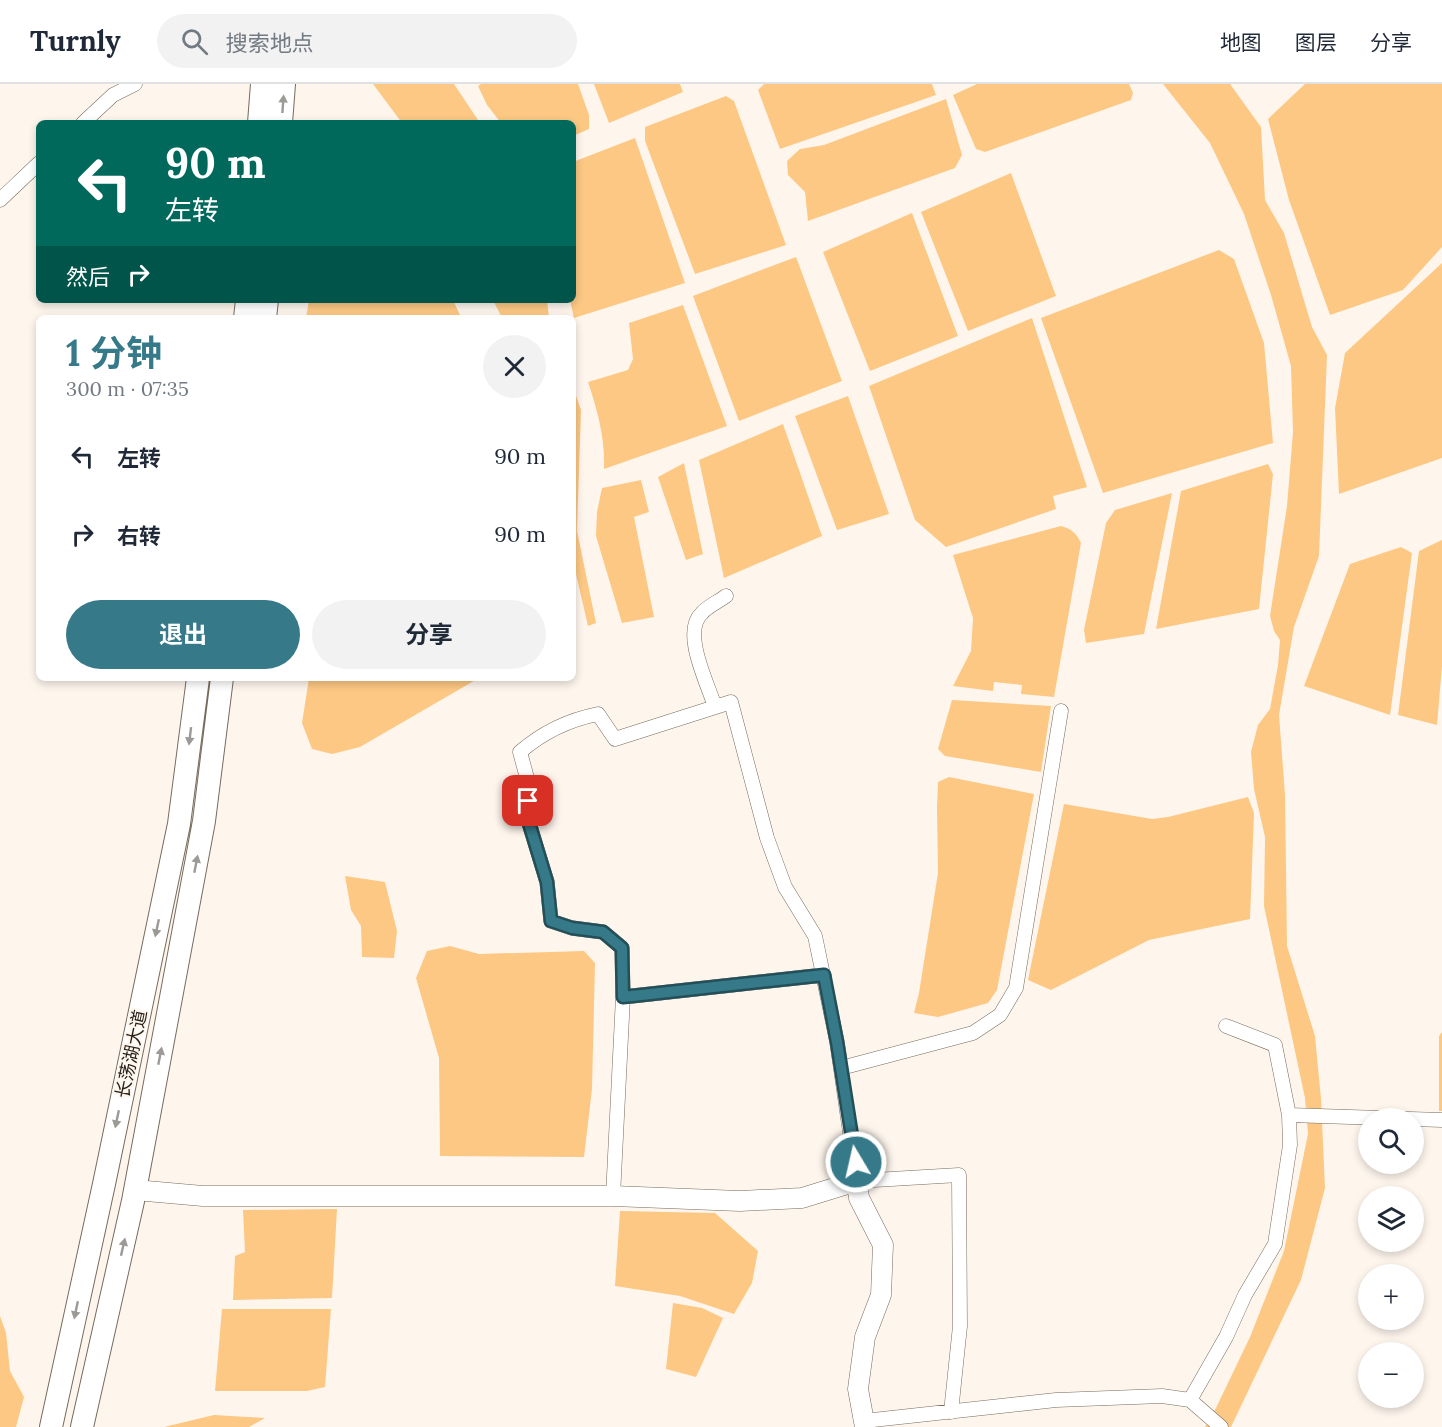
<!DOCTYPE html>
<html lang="zh">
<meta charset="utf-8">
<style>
:root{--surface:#fff;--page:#f2f2f3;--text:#1f2937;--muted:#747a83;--line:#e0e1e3;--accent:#367a89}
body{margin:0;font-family:Lora,"Noto Sans SC",serif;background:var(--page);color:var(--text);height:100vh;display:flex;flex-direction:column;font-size:22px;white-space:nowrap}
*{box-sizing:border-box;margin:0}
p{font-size:20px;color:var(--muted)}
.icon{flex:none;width:33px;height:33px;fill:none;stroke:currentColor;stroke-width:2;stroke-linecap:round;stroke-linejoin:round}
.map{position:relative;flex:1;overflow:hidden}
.drawer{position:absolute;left:36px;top:231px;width:540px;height:366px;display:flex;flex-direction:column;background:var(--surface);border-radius:9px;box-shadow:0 3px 9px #0003}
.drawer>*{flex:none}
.top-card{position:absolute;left:36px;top:36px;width:540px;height:183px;border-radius:9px;box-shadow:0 3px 9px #0003;background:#00695c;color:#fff;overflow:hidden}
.tools{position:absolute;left:1358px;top:1024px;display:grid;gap:12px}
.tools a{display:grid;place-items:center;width:66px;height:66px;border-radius:50%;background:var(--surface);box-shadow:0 3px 9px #0003;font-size:30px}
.pin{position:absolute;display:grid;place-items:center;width:51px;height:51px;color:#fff;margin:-26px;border-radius:12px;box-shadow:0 3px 9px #0006}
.me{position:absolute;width:66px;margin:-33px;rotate:351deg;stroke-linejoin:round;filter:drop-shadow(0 0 4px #0008)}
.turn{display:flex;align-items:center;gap:21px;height:126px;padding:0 30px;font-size:27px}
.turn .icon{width:78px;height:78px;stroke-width:2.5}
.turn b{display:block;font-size:42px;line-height:51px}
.then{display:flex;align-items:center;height:57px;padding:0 30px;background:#0003;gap:12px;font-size:22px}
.round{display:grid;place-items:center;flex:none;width:63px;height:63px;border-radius:32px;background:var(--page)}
.overview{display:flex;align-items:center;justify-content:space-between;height:102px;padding:0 30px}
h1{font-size:36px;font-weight:700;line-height:45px;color:var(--accent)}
.button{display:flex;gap:12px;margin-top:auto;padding:12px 30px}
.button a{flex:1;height:69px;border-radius:36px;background:var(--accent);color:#fff;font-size:24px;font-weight:700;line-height:69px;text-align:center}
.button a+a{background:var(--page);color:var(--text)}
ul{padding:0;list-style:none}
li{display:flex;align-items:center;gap:18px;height:78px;padding:0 30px}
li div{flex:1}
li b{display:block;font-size:22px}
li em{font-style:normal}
header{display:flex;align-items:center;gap:36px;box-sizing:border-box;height:84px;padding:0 30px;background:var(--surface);border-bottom:2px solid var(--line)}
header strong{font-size:28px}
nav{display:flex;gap:33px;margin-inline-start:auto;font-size:21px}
.search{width:420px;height:54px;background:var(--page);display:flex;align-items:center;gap:15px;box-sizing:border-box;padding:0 21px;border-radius:33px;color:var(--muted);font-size:22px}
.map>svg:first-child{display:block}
.water{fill:#fcc884}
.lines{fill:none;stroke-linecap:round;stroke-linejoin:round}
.street-casing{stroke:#766b5d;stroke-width:15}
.secondary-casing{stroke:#766b5d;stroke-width:21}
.primary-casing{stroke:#766b5d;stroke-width:24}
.street{stroke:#fff;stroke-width:14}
.secondary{stroke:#fff;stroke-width:20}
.primary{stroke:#fff;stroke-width:22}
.oneway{fill:#9c9a97}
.route-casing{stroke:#234f59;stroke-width:15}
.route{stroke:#367a89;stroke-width:10}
.labels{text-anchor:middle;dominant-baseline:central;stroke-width:4.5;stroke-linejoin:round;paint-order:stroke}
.street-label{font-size:18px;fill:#231e18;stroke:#fef6ed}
</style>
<header>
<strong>Turnly</strong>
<div class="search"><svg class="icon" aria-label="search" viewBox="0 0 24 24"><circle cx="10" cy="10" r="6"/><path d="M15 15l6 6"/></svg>搜索地点</div>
<nav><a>地图</a><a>图层</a><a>分享</a></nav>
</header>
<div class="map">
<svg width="1442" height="1343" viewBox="0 0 1442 1343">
<rect width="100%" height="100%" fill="#fef6ed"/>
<path class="water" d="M 373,0 L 454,0 L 480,39 L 402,39 Z
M 481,0 L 578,0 L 589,31 L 589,45 L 573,52 L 573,39 L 501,39 L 487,21 L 478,2 Z
M 594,0 L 680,0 L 683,8 L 609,39 Z
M 764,0 L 932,0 L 936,11 L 780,65 L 758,6 Z
M 977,0 L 1129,0 L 1133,9 L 1131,16 L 985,68 L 976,65 L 953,11 Z
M 1163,0 L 1230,0 L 1261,43 L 1265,116 L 1284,149 L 1312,243 L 1327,271 L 1319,472 L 1294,543 L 1279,631 L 1285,711 L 1287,862 L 1315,952 L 1321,1015 L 1325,1104 L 1301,1196 L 1231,1343 L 1205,1343 L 1216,1324 L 1250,1253 L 1284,1167 L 1308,1050 L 1305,1014 L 1264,822 L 1265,753 L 1254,705 L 1251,668 L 1258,641 L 1270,625 L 1278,581 L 1280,556 L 1274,547 L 1270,532 L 1287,422 L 1293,348 L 1291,282 L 1271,211 L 1244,130 L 1210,59 Z
M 1305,0 L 1442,0 L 1442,163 L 1403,206 L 1330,231 L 1289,116 L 1268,35 Z
M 726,12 L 734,17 L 786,161 L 695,190 L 645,57 L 645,43 Z
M 946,15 L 962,71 L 955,84 L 808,137 L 805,108 L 788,91 L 787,77 L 800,65 L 824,61 Z
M 635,54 L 685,199 L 574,234 L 570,216 L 573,216 L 573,78 Z
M 1011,89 L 1056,212 L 968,247 L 921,128 Z
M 912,129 L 958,252 L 870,287 L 823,168 Z
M 1219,166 L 1234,175 L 1264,259 L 1273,359 L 1103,409 L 1041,234 Z
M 796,173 L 842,297 L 739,337 L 693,212 Z
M 1442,179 L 1442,374 L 1339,410 L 1335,324 L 1345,269 Z
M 309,216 L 453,216 L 460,231 L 460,234 L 306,234 Z
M 493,216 L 547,216 L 549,234 L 502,234 Z
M 683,221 L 727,342 L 604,385 C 605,353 598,329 588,298 L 628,286 L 633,275 L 629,239 Z
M 1032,234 L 1087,403 L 1053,412 L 1056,425 L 946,463 L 915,436 L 869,302 Z
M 573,303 L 581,326 L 577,447 L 596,539 L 588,542 L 573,477 Z
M 848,312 L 889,430 L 837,446 L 795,332 Z
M 783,340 L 822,452 L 724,494 L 699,376 Z
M 684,379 L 703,470 L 686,476 L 658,393 Z
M 1268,380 L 1273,390 L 1259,525 L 1156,545 L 1181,407 Z
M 641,396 L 649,428 L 634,433 L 654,533 L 622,539 L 596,452 L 597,428 L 602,404 Z
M 1172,409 L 1144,550 L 1086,559 L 1084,546 L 1106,439 L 1115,426 Z
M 1061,442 C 1072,445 1076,449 1081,459 L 1054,613 L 1021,610 L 1022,601 L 994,598 L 993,607 L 953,602 L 971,567 L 973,534 L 953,471 Z
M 1442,456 L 1442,582 L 1437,641 L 1398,631 L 1419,467 Z
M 1401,463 L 1412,469 L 1390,631 L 1304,602 L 1350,480 Z
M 309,594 L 479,594 L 360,663 L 332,670 L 312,665 L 302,639 Z
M 952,616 L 1051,622 L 1041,688 L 945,672 L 938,665 Z
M 949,693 L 1034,710 L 997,906 L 988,919 L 938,933 L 914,929 L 919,909 L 938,789 L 937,723 L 938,698 Z
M 1248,713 L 1254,729 L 1250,835 L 1149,856 L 1051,906 L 1028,896 L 1064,720 L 1152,735 L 1168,733 Z
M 345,792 L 385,798 L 397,847 L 394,874 L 362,873 L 361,842 L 351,826 Z
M 450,862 L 479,870 L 584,867 L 595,879 L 592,1005 L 584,1073 L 440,1072 L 439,974 L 416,894 L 427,867 Z
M 1442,948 L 1442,1027 L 1439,1027 L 1439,952 Z
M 337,1125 L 332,1214 L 233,1216 L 235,1172 L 245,1168 L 243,1126 Z
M 620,1127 L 715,1129 L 758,1167 L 752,1199 L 734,1230 L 680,1212 L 615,1202 Z
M 673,1219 L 702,1224 L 723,1234 L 696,1293 L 666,1285 Z
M 222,1225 L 331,1225 L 325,1303 L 307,1307 L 215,1307 Z
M 0,1232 L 6,1249 L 10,1287 L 24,1313 L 16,1343 L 0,1343 Z
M 214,1331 L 265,1334 L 249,1343 L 164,1343 Z"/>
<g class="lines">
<defs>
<path id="street" d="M 83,39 L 113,11 L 135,0
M 0,116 L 39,79
M 715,623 C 708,600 681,548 702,529 C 708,522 718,518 726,512
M 824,891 L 623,913 L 622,864 L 603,848 L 572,844 L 551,837 L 547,798 L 529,739 L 527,694 L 520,668 C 543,648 568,636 598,630 L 615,655 L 731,618 L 767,754 L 785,803 L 815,852 L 837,958 L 857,1097 L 959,1091 L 960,1242 L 951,1328
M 841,984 L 973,949 L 1000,931 L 1016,904 L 1061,627
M 1289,1031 L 1442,1036
M 613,1112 L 623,913
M 1190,1316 L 1226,1253 L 1245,1211 L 1275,1160 L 1290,1061 L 1289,1031 L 1275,961 L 1226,942
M 864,1337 L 1056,1316 L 1162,1312 L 1190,1316 L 1221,1343"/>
<path id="secondary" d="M 135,1106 L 203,1112 L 613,1112 L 740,1117 L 802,1114 L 857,1097 L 859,1114 L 883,1161 L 881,1211 L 865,1253 L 858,1305 L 865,1343"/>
<path id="primary" d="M 259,39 L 262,0
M 281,39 L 284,0
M 245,234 L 247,216
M 265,234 L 267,216
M 51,1343 L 104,1100 L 179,740 L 198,594
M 82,1343 L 133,1117 L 204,737 L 222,594"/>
</defs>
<use href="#street" class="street-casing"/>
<use href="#secondary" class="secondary-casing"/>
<use href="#primary" class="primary-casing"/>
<use href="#street" class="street"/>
<use href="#secondary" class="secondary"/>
<use href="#primary" class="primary"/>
</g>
<defs><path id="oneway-solid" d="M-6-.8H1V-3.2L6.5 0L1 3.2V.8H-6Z" transform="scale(1.5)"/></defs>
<g class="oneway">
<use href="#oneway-solid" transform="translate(283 20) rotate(-86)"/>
<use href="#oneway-solid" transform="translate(190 652) rotate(97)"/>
<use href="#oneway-solid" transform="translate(196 780) rotate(-79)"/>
<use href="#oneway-solid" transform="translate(157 844) rotate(102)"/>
<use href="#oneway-solid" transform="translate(160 972) rotate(-79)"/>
<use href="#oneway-solid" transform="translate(117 1035) rotate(102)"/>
<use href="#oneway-solid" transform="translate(123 1163) rotate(-77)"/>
<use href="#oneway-solid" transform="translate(76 1226) rotate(102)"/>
</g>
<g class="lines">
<defs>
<path id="route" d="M 528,717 L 529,739 L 547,798 L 551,837 L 572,844 L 603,848 L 622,864 L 623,913 L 824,891 L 837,958 L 856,1078"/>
</defs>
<use href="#route" class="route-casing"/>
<use href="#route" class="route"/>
</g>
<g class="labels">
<g class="street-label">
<text transform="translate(131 970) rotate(-78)">长荡湖大道</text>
</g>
</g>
</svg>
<div class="tools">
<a><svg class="icon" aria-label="search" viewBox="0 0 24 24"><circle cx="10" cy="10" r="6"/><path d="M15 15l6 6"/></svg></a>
<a><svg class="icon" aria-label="layers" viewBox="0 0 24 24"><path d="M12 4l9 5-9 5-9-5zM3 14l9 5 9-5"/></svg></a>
<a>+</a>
<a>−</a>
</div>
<div class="pin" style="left:528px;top:717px;background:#d93025"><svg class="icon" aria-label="arrive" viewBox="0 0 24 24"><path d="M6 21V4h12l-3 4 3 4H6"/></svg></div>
<svg class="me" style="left:856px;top:1078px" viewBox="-20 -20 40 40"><circle r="17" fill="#367a89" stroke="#fff" stroke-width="3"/><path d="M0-11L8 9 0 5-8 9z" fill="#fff"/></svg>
<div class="top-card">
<div class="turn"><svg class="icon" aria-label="left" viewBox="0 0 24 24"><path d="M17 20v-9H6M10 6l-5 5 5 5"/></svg><div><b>90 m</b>左转</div></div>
<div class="then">然后<svg class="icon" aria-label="right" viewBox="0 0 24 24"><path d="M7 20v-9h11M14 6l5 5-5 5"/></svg></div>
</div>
<section class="drawer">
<div class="overview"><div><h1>1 分钟</h1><p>300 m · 07:35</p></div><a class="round"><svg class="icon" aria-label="close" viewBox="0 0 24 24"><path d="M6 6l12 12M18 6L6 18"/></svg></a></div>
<ul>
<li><svg class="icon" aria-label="left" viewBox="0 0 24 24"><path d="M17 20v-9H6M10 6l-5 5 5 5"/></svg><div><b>左转</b></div><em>90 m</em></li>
<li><svg class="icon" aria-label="right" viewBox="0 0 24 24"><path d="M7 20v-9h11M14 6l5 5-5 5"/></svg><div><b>右转</b></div><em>90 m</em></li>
</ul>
<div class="button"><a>退出</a><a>分享</a></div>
</section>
</div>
